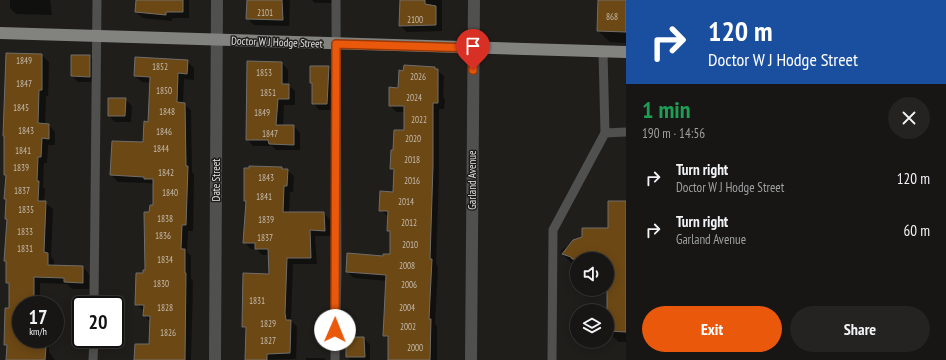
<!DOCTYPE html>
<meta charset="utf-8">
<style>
:root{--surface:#171614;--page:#242322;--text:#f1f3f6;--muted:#9e9fa0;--line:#363534;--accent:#ea580c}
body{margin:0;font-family:"PT Sans Narrow",sans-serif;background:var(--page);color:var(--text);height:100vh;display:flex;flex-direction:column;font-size:15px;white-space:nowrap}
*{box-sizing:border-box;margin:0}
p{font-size:13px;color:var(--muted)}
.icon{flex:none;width:22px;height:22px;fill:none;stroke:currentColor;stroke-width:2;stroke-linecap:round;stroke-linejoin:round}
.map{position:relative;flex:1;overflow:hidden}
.sheet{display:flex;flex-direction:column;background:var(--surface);width:320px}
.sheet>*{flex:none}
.hud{background:#1a4fa0;color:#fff;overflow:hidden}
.controls{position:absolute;left:570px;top:252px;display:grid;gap:8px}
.controls a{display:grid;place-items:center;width:44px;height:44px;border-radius:50%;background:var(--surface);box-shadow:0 2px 10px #0003,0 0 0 1px var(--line);font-size:20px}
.speed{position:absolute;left:12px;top:296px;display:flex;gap:8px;font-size:20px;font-weight:700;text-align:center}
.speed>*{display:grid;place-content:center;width:52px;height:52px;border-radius:50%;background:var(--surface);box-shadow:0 2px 10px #0003,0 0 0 1px var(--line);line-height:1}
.speed small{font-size:10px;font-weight:400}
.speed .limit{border:2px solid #111;border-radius:6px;background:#fff;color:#111}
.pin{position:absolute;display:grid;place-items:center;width:34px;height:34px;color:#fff;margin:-41px -17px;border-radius:50% 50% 50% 0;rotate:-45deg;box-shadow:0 0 4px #0007}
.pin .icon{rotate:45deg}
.me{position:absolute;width:44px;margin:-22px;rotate:1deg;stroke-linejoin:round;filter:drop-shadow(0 0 3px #0008)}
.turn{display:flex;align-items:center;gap:14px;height:84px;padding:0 16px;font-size:18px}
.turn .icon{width:52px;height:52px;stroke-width:2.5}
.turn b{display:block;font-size:28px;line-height:34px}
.round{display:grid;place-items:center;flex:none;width:42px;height:42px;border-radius:21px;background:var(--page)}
.headline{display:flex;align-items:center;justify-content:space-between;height:68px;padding:0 16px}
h1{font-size:24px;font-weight:700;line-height:30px;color:#1e9e55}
.cta{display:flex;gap:8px;margin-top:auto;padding:8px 16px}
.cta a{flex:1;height:46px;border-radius:24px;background:var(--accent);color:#fff;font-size:16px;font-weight:700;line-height:46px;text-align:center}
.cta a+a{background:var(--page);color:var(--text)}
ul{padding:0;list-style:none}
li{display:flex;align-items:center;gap:12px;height:52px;padding:0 16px}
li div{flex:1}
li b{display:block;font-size:15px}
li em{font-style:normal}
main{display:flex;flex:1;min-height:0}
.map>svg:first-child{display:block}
.shadow{fill:#0007;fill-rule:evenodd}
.building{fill:#6c4815;stroke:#706e6b}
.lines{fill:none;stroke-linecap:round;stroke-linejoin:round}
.service{stroke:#50504f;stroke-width:9}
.minor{stroke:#50504f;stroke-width:12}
.primary{stroke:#82837f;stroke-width:12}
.route-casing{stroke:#983908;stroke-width:10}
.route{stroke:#ea580c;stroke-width:7}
.labels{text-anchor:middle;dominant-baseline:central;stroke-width:3;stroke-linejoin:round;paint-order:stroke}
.number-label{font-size:9px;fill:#c5bcae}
.street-label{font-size:11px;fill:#e3e2e1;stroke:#1f1e1b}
</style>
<main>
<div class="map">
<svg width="626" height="360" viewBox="0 0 626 360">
<rect width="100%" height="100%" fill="#1f1e1b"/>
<path class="shadow" d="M 10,0 L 50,0 L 52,15 L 16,14 L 10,8 Z
M 137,0 L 189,0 L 189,18 L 172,18 L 172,21 L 143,18 L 136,12 Z
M 247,0 L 290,0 L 289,26 L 254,25 L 247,18 Z
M 312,0 L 333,0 L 333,3 L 315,3 Z
M 401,0 L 442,0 L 442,31 L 407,32 L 400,26 Z
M 599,0 L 626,0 L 626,43 L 610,42 L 598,31 Z
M 7,54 L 42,55 L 49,62 L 48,96 L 46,96 L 45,125 L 49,125 L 55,132 L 55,145 L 48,145 L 47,163 L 44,163 L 43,187 L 45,189 L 44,202 L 53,209 L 51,257 L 54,260 L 54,266 L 83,267 L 89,274 L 89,289 L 72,289 L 67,284 L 40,283 L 40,305 L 21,305 L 21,339 L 49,339 L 49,352 L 55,360 L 8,360 L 8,348 L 5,345 L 10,309 L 10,286 L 7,283 L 7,262 L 5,261 L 8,220 L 5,199 L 6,176 L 5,175 Z
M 90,56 L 96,63 L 96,82 L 78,82 L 72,76 Z
M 187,61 L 194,68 L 194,80 L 184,79 L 183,103 L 191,110 L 192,172 L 194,174 L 193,231 L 188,231 L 187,252 L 191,256 L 191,279 L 193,281 L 191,360 L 135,360 L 150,345 L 150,322 L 144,315 L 144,311 L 136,304 L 144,274 L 146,271 L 150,213 L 154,206 L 154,185 L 150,183 L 118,182 L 111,175 L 113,142 L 144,143 L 149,123 L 151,83 L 142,82 L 135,76 Z
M 248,62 L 282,63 L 288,70 L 288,85 L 295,91 L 295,105 L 284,105 L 283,126 L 294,126 L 300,133 L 300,150 L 276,150 L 272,146 L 253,146 L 247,139 Z
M 328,67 L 335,74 L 333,110 L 319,110 L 313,103 L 313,85 L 311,82 Z
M 434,68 L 444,76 L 443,97 L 445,99 L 444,109 L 439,109 L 439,173 L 436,264 L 438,267 L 435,324 L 437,326 L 437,360 L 389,360 L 389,340 L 384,335 L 387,281 L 354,278 L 347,272 L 391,255 L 391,233 L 388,230 L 389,217 L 380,210 L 394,193 L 394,171 L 391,168 L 394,151 L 405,131 L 405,112 L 396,112 L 390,105 L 399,89 L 404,72 ZM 437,72 L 439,72 L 438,96 Z
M 125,99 L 132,106 L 131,122 L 115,122 L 109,116 Z
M 250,167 L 282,168 L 287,170 L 294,176 L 293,192 L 290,192 L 289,213 L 324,213 L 330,220 L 331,236 L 315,236 L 317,264 L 293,264 L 291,320 L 297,327 L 296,359 L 246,360 L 247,331 L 243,326 L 270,275 L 270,255 L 262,255 L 257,249 L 251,249 L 245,243 L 247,202 L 245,200 Z
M 626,202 L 626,342 L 619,342 L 607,331 L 607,259 L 577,259 L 577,280 L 573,264 L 560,252 L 573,241 L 609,229 Z
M 364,338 L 370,345 L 370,360 L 350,360 L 347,357 Z
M 306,358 L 323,358 L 326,360 L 306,360 Z"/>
<path class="building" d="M 136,0 L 183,0 L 183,12 L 166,12 L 166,15 L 135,12 Z
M 247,0 L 282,0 L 283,20 L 246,19 Z
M 400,0 L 425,0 L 425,4 L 436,6 L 436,25 L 399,26 Z
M 598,0 L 626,0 L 626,32 L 597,31 Z
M 6,53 L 42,54 L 42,90 L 39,90 L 38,123 L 49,124 L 49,139 L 42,138 L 41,157 L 38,157 L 37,181 L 39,181 L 38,201 L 46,201 L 44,252 L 48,253 L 48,265 L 83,266 L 83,283 L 64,282 L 64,278 L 34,277 L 34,305 L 21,305 L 21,339 L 39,339 L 39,347 L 46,347 L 45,360 L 6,360 L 7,345 L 4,345 L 5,308 L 9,308 L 9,283 L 6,283 L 6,261 L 4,261 L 7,219 L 5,219 L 6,199 L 4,199 L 6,175 L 4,175 L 4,136 L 3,136 Z
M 71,55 L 90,55 L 90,77 L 71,76 Z
M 135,57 L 188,60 L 187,74 L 178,73 L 177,102 L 185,103 L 186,166 L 188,166 L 186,225 L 182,225 L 181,249 L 185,249 L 185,273 L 186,273 L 185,360 L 134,360 L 135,344 L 149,344 L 150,316 L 143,316 L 144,305 L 135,305 L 136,273 L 143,273 L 143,270 L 145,270 L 144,212 L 149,212 L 150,205 L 153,205 L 153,179 L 144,179 L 144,177 L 110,175 L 112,141 L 143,142 L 144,121 L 148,122 L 150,77 L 134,76 Z
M 247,61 L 282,62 L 282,84 L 289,84 L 289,99 L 278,99 L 276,125 L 294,125 L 294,145 L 269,144 L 268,140 L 246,140 Z
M 404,65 L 435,67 L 435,69 L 438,69 L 438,103 L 433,103 L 433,166 L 430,259 L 432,259 L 429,319 L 431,319 L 430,360 L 388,360 L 388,336 L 383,336 L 386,275 L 346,272 L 347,253 L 383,256 L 383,254 L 390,254 L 390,231 L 387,231 L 388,211 L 379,211 L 380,191 L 393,192 L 394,169 L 390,169 L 391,150 L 393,150 L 394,130 L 404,130 L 404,106 L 389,106 L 389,87 L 398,88 L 399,70 L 403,71 Z
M 310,66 L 329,66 L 327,104 L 312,104 L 312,83 L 310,83 Z
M 108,98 L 126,98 L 125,116 L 108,116 Z
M 249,166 L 282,167 L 282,169 L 288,169 L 287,186 L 284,186 L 283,212 L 324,212 L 325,231 L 310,230 L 311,258 L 287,258 L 285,313 L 286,320 L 291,320 L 290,353 L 267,354 L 267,360 L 245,360 L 246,327 L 242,327 L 243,273 L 269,274 L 268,249 L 255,249 L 255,243 L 243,243 L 246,201 L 244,201 L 244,168 L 249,168 Z
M 608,201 L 626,201 L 626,332 L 607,331 L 607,259 L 572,259 L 571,257 L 562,254 L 573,240 L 582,237 L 582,228 L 608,228 Z
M 346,337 L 364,337 L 365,357 L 346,357 Z"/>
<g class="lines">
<path class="service" d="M 605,133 L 626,132
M 94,305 L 97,0
M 93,360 L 94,339
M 335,360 L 337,270 L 336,0
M 552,360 L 553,230 L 605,133 L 603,52"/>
<path class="minor" d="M 215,360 L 217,0
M 471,360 L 474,0"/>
<path class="primary" d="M 0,33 L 626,52"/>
</g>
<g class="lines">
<defs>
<path id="route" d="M 335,330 L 336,44 L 474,48 L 473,70"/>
</defs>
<use href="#route" class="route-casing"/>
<use href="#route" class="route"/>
</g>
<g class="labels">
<g class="number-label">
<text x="265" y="12">2101</text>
<text x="612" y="16">868</text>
<text x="415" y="19">2100</text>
<text x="24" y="60">1849</text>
<text x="160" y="66">1852</text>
<text x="264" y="72">1853</text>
<text x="418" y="76">2026</text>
<text x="24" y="83">1847</text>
<text x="164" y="90">1850</text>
<text x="268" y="92">1851</text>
<text x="414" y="97">2024</text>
<text x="21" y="107">1845</text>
<text x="167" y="111">1848</text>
<text x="262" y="112">1849</text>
<text x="419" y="119">2022</text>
<text x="26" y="130">1843</text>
<text x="164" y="131">1846</text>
<text x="270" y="133">1847</text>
<text x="413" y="138">2020</text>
<text x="161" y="148">1844</text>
<text x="23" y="150">1841</text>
<text x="412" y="159">2018</text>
<text x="21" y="167">1839</text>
<text x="166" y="172">1842</text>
<text x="266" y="177">1843</text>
<text x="412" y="180">2016</text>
<text x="22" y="190">1837</text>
<text x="170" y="192">1840</text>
<text x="264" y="196">1841</text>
<text x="406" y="201">2014</text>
<text x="26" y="209">1835</text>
<text x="165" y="218">1838</text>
<text x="266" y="219">1839</text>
<text x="409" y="222">2012</text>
<text x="25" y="231">1833</text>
<text x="163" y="235">1836</text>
<text x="265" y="237">1837</text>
<text x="410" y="244">2010</text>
<text x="25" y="248">1831</text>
<text x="165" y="259">1834</text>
<text x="407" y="265">2008</text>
<text x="161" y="283">1830</text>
<text x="409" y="284">2006</text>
<text x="257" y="300">1831</text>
<text x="165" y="307">1828</text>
<text x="407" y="307">2004</text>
<text x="268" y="323">1829</text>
<text x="408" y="326">2002</text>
<text x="168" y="332">1826</text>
<text x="268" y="340">1827</text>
<text x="415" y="347">2000</text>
</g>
<g class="street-label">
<text transform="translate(277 42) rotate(2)">Doctor W J Hodge Street</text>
<text transform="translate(216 180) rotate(-90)">Date Street</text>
<text transform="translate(472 180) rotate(-90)">Garland Avenue</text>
</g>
</g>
</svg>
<div class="controls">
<a><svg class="icon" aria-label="sound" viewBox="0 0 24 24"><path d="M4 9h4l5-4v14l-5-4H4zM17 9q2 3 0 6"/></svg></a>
<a><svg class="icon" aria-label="layers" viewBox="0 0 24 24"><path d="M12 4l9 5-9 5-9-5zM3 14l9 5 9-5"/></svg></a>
</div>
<div class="speed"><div>17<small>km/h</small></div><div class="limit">20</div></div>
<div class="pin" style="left:473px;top:70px;background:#d93025"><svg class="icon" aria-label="arrive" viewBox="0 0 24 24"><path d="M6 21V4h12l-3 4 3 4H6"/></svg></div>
<svg class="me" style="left:335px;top:330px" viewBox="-20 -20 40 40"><circle r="19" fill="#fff"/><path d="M0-13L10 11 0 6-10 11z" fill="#ea580c"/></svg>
</div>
<section class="sheet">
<div class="hud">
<div class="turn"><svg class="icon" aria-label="right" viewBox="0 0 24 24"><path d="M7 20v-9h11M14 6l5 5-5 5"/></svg><div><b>120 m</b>Doctor W J Hodge Street</div></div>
</div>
<div class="headline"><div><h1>1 min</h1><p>190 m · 14:56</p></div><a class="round"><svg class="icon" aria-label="close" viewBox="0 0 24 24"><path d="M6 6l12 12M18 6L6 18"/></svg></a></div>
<ul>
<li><svg class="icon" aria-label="right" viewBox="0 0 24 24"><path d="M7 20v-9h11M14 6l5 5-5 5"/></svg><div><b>Turn right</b><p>Doctor W J Hodge Street</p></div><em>120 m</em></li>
<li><svg class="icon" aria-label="right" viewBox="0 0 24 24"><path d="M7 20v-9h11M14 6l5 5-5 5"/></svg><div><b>Turn right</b><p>Garland Avenue</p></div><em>60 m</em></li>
</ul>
<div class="cta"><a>Exit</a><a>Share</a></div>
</section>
</main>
